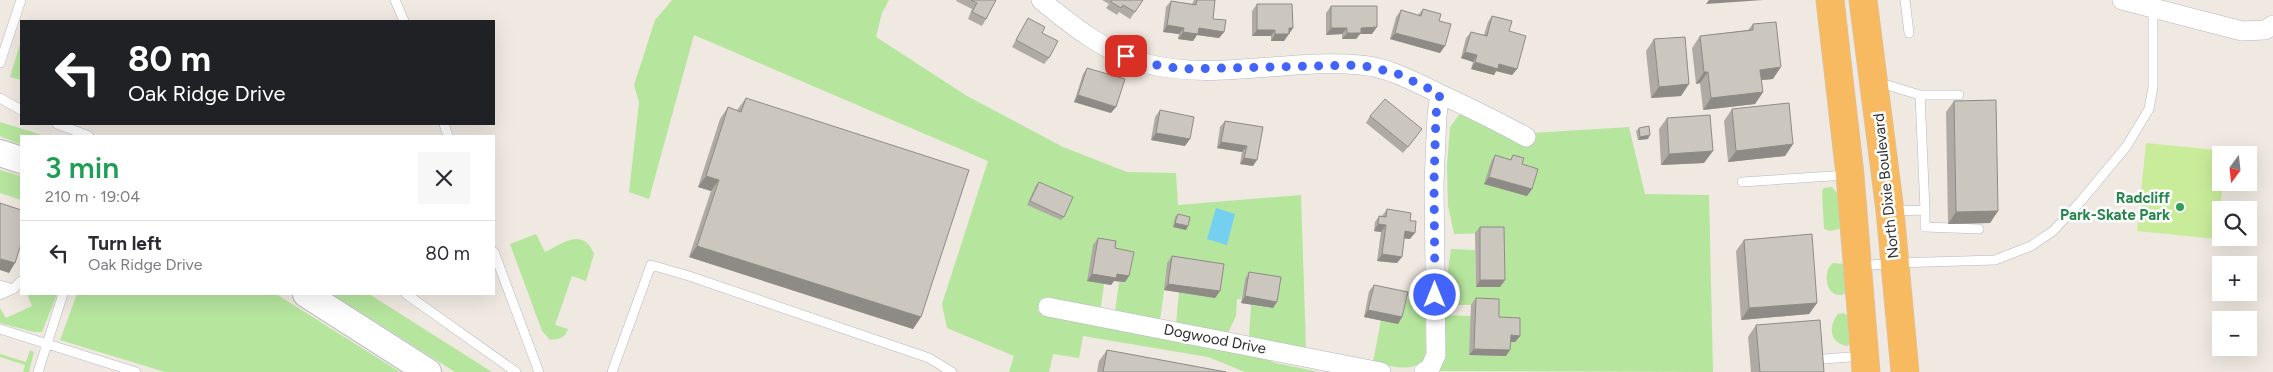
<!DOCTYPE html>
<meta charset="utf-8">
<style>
:root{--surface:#fff;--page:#f7f7f7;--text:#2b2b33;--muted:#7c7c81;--line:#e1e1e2}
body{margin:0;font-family:Figtree,sans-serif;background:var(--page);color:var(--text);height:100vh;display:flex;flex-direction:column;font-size:19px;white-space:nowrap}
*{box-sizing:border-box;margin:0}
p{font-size:16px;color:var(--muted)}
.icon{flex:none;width:28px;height:28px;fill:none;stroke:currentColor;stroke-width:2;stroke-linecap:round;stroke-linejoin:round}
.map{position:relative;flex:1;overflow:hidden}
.panel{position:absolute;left:20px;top:135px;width:475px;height:160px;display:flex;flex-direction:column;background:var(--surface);border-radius:0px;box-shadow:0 5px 20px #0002}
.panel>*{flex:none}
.guide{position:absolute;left:20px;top:20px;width:475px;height:105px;border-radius:0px;box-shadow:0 5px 20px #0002;background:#202124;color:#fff;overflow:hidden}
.needle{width:32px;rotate:195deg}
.fabs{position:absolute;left:2212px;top:146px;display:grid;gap:10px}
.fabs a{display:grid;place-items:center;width:45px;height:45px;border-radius:0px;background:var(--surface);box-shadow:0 5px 20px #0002;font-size:25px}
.pin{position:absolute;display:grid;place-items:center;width:42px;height:42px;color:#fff;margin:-21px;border-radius:10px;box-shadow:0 2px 8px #0006}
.me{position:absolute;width:55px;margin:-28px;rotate:0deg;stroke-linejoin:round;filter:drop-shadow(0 0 4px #0008)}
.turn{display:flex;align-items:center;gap:18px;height:105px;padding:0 25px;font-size:22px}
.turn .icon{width:65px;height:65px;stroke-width:2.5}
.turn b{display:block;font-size:35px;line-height:42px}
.round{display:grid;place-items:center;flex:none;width:52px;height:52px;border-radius:0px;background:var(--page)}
.head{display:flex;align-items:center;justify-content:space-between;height:85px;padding:0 25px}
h1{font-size:30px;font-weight:600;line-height:38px;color:#1e9e55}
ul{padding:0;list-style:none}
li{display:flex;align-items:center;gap:15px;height:65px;padding:0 25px;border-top:1px solid var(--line)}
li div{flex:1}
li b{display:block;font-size:19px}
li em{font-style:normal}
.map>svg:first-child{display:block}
.green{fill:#b6e59e}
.pitch{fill:#c9ec9a}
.water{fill:#75cff0}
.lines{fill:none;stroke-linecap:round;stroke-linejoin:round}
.service-casing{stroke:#b4b7c1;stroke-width:10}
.minor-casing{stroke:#b4b7c1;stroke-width:20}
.secondary-casing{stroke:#b4b7c1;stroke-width:28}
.trunk-casing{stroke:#c9c9c9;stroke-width:29}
.service{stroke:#fff;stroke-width:9}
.minor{stroke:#fff;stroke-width:19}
.secondary{stroke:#fff;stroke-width:26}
.trunk{stroke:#f8ba60;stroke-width:28}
.wall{fill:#afaba4}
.shaded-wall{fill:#8e8b86}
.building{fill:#cbc7bf;stroke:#8e8b86}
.route{stroke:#4264fb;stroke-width:9;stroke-dasharray:0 16.2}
.leisure-dot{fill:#2e9e5b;stroke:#fff;stroke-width:2}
.labels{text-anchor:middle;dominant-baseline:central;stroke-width:5;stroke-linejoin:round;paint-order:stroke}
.street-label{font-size:15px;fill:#2e2e2e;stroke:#fff}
.leisure-label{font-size:15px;font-weight:bold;fill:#27864d;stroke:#fff;text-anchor:end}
</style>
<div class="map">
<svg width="2273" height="372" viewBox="0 0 2273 372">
<rect width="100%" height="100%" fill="#efe9e1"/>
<path class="green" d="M 672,0 L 889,0 L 882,13 L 876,37 L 967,96 L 1063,147 L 1127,172 L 1176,173 L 1178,205 L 1301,195 L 1306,349 L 1249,337 L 1251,305 L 1272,308 L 1245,279 L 1241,299 L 1237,299 L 1236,316 L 1228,333 L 1176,324 L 1179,292 L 1215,298 L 1168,263 L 1160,320 L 1115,312 L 1119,282 L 1125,282 L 1129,259 L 1087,280 L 1104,284 L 1101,307 L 1041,299 L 1038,312 L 1253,354 L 1276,363 L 1319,372 L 1245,372 L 1208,357 L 1083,336 L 1079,358 L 1053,354 L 1049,372 L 1009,372 L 1014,356 L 947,328 L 942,304 L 988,161 L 694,35 L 649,199 L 629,192 L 639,102 L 634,85 L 655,20 Z
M 21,41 L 21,80 L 10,77 Z
M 1459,115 L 1467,115 L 1532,133 L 1629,127 L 1645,194 L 1709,195 L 1713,372 L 1437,371 L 1441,315 L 1471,316 L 1470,355 L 1506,356 L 1471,305 L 1443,305 L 1451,249 L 1475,250 L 1476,287 L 1499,233 L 1454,234 L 1448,206 L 1447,166 L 1450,127 Z
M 0,122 L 45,136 L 21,136 L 21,145 L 0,136 Z
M 0,170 L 21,176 L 21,200 L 0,193 Z
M 1832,187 L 1840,197 L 1843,228 L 1830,231 L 1824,229 L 1822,191 L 1824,188 Z
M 536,234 L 545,252 C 564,243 583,227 594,254 L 586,281 L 572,276 L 555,325 L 568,329 C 565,338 560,339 550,340 L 542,331 L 510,244 Z
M 1833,263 L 1845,264 L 1846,293 C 1828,303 1820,273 1833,263 Z
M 27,294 L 57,294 L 42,332 L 34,332 L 0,323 L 0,308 L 6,318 L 32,306 Z
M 77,294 L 276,294 L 400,372 L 165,372 L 60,340 Z
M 332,294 L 369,294 L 492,372 L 455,372 Z
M 1403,298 L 1425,301 L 1426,361 C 1410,372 1391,367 1373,362 L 1381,320 Z
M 1844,313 L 1849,317 L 1853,337 L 1848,346 C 1829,344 1828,326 1838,314 Z
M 30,350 L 34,352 L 29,372 L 23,372 L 25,365 L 0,357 L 0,354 L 26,362 Z"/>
<path class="pitch" d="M 2146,143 L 2226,151 L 2225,155 L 2221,155 L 2223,183 L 2217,239 L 2137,231 Z"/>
<path class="water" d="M 1216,208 L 1235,214 L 1227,245 L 1207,239 Z"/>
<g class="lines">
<defs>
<path id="service" d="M 395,0 L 404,21
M 1905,0 L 1909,33
M 0,63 L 21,0
M 1877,82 L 1920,95 L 1959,95
M 0,98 L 21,110
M 57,124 L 89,136
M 444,124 L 448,136
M 1742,182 L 1847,175
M 1925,210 L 1925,227 L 1979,229
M 1892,211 L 1925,210 L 1920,95
M 494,252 L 539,372
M 1859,266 L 1895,263 L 1995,260 L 2031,246 L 2053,231 L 2081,201 L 2126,147 L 2149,109 L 2153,87 L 2153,8
M 0,285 L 13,289
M 406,294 L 516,372
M 0,295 L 13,289 L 21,281
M 0,329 L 136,372
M 1824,359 L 1862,356
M 38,372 L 63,294
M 612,372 L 651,265 L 689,276 L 929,358 L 952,372"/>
<path id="minor" d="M 1041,0 C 1071,25 1105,52 1144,63 C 1214,82 1289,58 1360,65 C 1388,67 1413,81 1438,93 C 1468,107 1497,121 1526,137
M 2122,0 L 2242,31 L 2265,30 L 2273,25
M 1048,307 L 1381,372
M 1424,372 L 1430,368 L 1436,355 L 1434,183 L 1437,115 L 1440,94"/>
<path id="secondary" d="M 0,153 L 21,160
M 306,294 L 428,372"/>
<path id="trunk" d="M 1830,0 L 1850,175 L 1866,372
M 1863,0 L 1890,211 L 1905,372"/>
</defs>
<use href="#service" class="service-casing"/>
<use href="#minor" class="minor-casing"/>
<use href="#secondary" class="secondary-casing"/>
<use href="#trunk" class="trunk-casing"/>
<use href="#service" class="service"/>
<use href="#minor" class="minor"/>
<use href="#secondary" class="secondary"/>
<use href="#trunk" class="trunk"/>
</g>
<path class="wall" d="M 957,0 L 996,0 L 986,19 L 982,26 L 968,19 L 972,9 L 956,1 Z
M 1102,0 L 1143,0 L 1130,19 L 1119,12 L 1117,15 L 1106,8 L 1109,4 Z
M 1194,0 L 1215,0 L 1213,19 L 1224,32 L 1219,38 L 1197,35 L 1193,41 L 1178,39 L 1179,34 L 1163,32 L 1166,7 L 1171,1 L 1192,4 Z
M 1257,4 L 1293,28 L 1284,41 L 1271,41 L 1271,36 L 1252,36 L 1252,11 Z
M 1331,6 L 1372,34 L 1360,34 L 1356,39 L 1342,39 L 1342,34 L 1326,35 L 1326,13 Z
M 1423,9 L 1439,21 L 1440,53 L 1390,39 L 1396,17 L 1401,10 L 1418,15 Z
M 1492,16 L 1509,31 L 1517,69 L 1512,75 L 1496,71 L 1494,75 L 1471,69 L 1473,62 L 1461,58 L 1466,38 L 1471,32 L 1484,35 L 1488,22 Z
M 1028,18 L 1042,33 L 1049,58 L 1044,64 L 1012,47 L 1024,25 Z
M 1753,24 L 1773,79 L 1761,80 L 1763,92 L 1755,104 L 1703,110 L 1700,83 L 1696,84 L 1692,48 L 1700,36 L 1748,30 Z
M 1654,39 L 1681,96 L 1651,98 L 1646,51 Z
M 1087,68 L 1111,113 L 1074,102 L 1083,74 Z
M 746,98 L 921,317 L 913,329 L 689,257 L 711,191 L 698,187 L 720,119 L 728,107 L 737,110 Z
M 1954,101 L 1998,211 L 1990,223 L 1948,224 L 1946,112 Z
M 1732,109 L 1793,144 L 1785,156 L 1728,162 L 1724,121 Z
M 1160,110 L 1185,146 L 1151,140 L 1155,117 Z
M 1370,116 L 1417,136 L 1403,153 L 1366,123 Z
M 1667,118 L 1704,163 L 1661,165 L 1659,129 Z
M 1225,121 L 1263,127 L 1253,166 L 1240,164 L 1242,152 L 1217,148 L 1220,127 Z
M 1639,128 L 1648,139 L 1638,140 L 1636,131 Z
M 1495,155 L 1510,160 L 1513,155 L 1522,164 L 1532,189 L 1527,196 L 1484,184 L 1491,162 Z
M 1039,182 L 1064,217 L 1061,220 L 1027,205 L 1036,185 Z
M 1387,209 L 1410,221 L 1410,239 L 1404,238 L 1397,263 L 1377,261 L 1381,232 L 1374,231 L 1375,222 L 1379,216 L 1382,216 Z
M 1178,214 L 1186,230 L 1173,227 L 1175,217 Z
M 1480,227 L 1505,280 L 1500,287 L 1476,287 L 1475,233 Z
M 1098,238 L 1115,248 L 1129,276 L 1125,282 L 1114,281 L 1111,285 L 1087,281 L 1093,245 Z
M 1744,240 L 1817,303 L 1809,314 L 1741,320 L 1736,251 Z
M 1172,256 L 1220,291 L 1215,298 L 1164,290 L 1167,263 Z
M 1249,272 L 1273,308 L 1241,303 L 1245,279 Z
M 1374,285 L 1402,317 L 1398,324 L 1364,317 L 1369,291 Z
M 1476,298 L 1520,336 L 1515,342 L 1511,342 L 1506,356 L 1469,355 L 1471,305 Z
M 1756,325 L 1824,372 L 1751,372 L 1748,337 Z
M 1107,350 L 1226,372 L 1097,372 L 1099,361 Z"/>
<path class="shaded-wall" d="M 1709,0 L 1763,0 L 1706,4 Z
M 1167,25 L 1184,28 L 1179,34 L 1163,32 Z
M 1377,27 L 1372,34 L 1360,34 L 1356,39 L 1342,39 L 1347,33 L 1361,28 Z
M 1199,28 L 1224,32 L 1219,38 L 1197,35 L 1193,41 L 1178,39 L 1183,32 Z
M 1289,28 L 1293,28 L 1284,41 L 1271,41 L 1275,34 Z
M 1331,28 L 1347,28 L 1342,34 L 1326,35 Z
M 1257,30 L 1275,30 L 1271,36 L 1252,36 Z
M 1395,33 L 1445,46 L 1440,53 L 1390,39 Z
M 1465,52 L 1477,55 L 1473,62 L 1461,58 Z
M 1475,62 L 1499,64 L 1517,69 L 1512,75 L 1496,71 L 1494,75 L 1471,69 Z
M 1781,67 L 1773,79 L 1752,81 L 1760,70 Z
M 1704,72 L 1708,72 L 1700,83 L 1696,84 Z
M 1689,84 L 1681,96 L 1651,98 L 1659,87 Z
M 1763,92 L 1755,104 L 1703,110 L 1711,98 Z
M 1078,95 L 1116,107 L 1111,113 L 1074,102 Z
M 1156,133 L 1190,139 L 1185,146 L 1151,140 Z
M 1650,135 L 1648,139 L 1638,140 L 1640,137 Z
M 1221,142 L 1247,146 L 1242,152 L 1217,148 Z
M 1793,144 L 1785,156 L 1728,162 L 1736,151 Z
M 1713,151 L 1704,163 L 1661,165 L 1669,154 Z
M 1244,158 L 1257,160 L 1253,166 L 1240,164 Z
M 706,176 L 719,180 L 711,191 L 698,187 Z
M 1489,177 L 1532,189 L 1527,196 L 1484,184 Z
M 1998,211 L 1990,223 L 1948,224 L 1956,212 Z
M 1175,223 L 1188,226 L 1186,230 L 1173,227 Z
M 1378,224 L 1386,225 L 1381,232 L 1374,231 Z
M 1405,231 L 1415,233 L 1410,239 L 1400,238 Z
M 697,246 L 921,317 L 913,329 L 689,257 Z
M 1382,254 L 1402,257 L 1397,263 L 1377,261 Z
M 1,259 L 15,263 L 9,273 L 0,270 L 0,260 Z
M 1092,274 L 1117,274 L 1129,276 L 1125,282 L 1114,281 L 1111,285 L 1087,281 Z
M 1480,280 L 1505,280 L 1500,287 L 1476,287 Z
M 1168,284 L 1220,291 L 1215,298 L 1164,290 Z
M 1245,296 L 1277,302 L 1273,308 L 1241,303 Z
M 1817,303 L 1809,314 L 1741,320 L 1749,308 Z
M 1368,310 L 1402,317 L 1398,324 L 1364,317 Z
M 1511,335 L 1520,336 L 1515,342 L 1506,342 Z
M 1474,349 L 1510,350 L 1506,356 L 1469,355 Z"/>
<path class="building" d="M 971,0 L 996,0 L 986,19 L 972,12 L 977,3 Z
M 1112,0 L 1143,0 L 1135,12 L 1123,5 L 1121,8 L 1111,2 Z
M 1197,0 L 1215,0 L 1213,19 L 1226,20 L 1224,32 L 1199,28 L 1198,34 L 1183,32 L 1184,28 L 1167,25 L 1171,1 L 1196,5 Z
M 1257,4 L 1292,4 L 1293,28 L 1289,28 L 1289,34 L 1275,34 L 1275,30 L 1257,30 Z
M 1331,6 L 1377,6 L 1377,27 L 1361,28 L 1361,33 L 1347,33 L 1347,28 L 1331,28 Z
M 1423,9 L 1441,14 L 1439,21 L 1451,24 L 1445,46 L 1395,33 L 1401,10 L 1421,16 Z
M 1492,16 L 1512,21 L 1509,31 L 1526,36 L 1517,69 L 1499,64 L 1498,69 L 1475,62 L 1477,55 L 1465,52 L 1471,32 L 1487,36 Z
M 1028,18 L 1045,27 L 1042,33 L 1058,41 L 1049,58 L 1016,40 Z
M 1776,22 L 1781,67 L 1760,70 L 1763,92 L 1711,98 L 1708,72 L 1704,72 L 1700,36 L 1753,30 L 1753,24 Z
M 1685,37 L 1689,84 L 1659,87 L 1654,39 Z
M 1087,68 L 1125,79 L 1116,107 L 1078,95 Z
M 746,98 L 969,170 L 921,317 L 697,246 L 719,180 L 706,176 L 728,107 L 741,112 Z
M 1385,99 L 1422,129 L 1408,147 L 1370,116 Z
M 1996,100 L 1998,211 L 1956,212 L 1954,101 Z
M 1789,103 L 1793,144 L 1736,151 L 1732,109 Z
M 1160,110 L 1194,117 L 1190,139 L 1156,133 Z
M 1710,115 L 1713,151 L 1669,154 L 1667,118 Z
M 1225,121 L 1263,127 L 1257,160 L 1244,158 L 1247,146 L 1221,142 Z
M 1649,126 L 1650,135 L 1640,137 L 1639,128 Z
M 1495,155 L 1511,160 L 1513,155 L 1524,158 L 1522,164 L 1538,169 L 1532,189 L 1489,177 Z
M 1039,182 L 1073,197 L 1064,217 L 1030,201 Z
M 0,203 L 21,210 L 21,244 L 15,263 L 1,259 L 0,262 Z
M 1387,209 L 1411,213 L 1410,221 L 1416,221 L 1415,233 L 1405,231 L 1402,257 L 1382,254 L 1386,225 L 1378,224 L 1379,216 L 1386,217 Z
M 1178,214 L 1190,217 L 1188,226 L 1175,223 Z
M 1480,227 L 1504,227 L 1505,280 L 1480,280 Z
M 1812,234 L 1817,303 L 1749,308 L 1744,240 Z
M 1098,238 L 1116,241 L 1115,248 L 1134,252 L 1129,276 L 1117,274 L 1116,278 L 1092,274 Z
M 1172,256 L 1224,264 L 1220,291 L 1168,284 Z
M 1249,272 L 1281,277 L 1277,302 L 1245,296 Z
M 1374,285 L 1408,292 L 1402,317 L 1368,310 Z
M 1476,298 L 1499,299 L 1499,317 L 1520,318 L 1520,336 L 1511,335 L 1510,350 L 1474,349 Z
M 1820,320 L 1824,372 L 1760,372 L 1756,325 Z
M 1107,350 L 1226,372 L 1103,372 Z"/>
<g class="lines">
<path class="route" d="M 1126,56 L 1144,63 L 1182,69 L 1360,65 L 1396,73 L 1440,94 L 1436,114 L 1434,183 L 1435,295"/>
</g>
<circle class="leisure-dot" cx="2180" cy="207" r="5"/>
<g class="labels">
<g class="street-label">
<text transform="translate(1886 186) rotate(-96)">North Dixie Boulevard</text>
<text transform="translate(1215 339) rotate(11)">Dogwood Drive</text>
</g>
<g class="leisure-label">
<text x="2170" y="198">Radcliff<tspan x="2170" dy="17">Park-Skate Park</tspan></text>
</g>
</g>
</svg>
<div class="fabs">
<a><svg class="needle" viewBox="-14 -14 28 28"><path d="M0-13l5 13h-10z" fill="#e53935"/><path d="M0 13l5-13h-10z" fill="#7c7c81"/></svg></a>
<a><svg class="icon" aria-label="search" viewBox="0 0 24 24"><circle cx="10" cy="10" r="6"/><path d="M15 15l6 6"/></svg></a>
<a>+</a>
<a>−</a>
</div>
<div class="pin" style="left:1126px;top:56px;background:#d93025"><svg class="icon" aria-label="arrive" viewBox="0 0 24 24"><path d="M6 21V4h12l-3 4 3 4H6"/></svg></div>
<svg class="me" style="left:1435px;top:295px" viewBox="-20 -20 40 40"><circle r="17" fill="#4264fb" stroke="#fff" stroke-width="3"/><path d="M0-11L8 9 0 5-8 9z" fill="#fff"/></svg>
<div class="guide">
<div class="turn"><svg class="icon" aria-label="left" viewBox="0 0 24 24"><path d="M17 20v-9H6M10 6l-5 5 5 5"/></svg><div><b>80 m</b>Oak Ridge Drive</div></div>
</div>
<section class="panel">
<div class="head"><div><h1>3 min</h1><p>210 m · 19:04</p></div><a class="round"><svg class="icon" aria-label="close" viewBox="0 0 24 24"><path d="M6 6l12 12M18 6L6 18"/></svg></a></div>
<ul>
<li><svg class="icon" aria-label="left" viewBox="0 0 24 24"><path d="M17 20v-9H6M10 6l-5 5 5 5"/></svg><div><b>Turn left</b><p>Oak Ridge Drive</p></div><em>80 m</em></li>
</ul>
</section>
</div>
